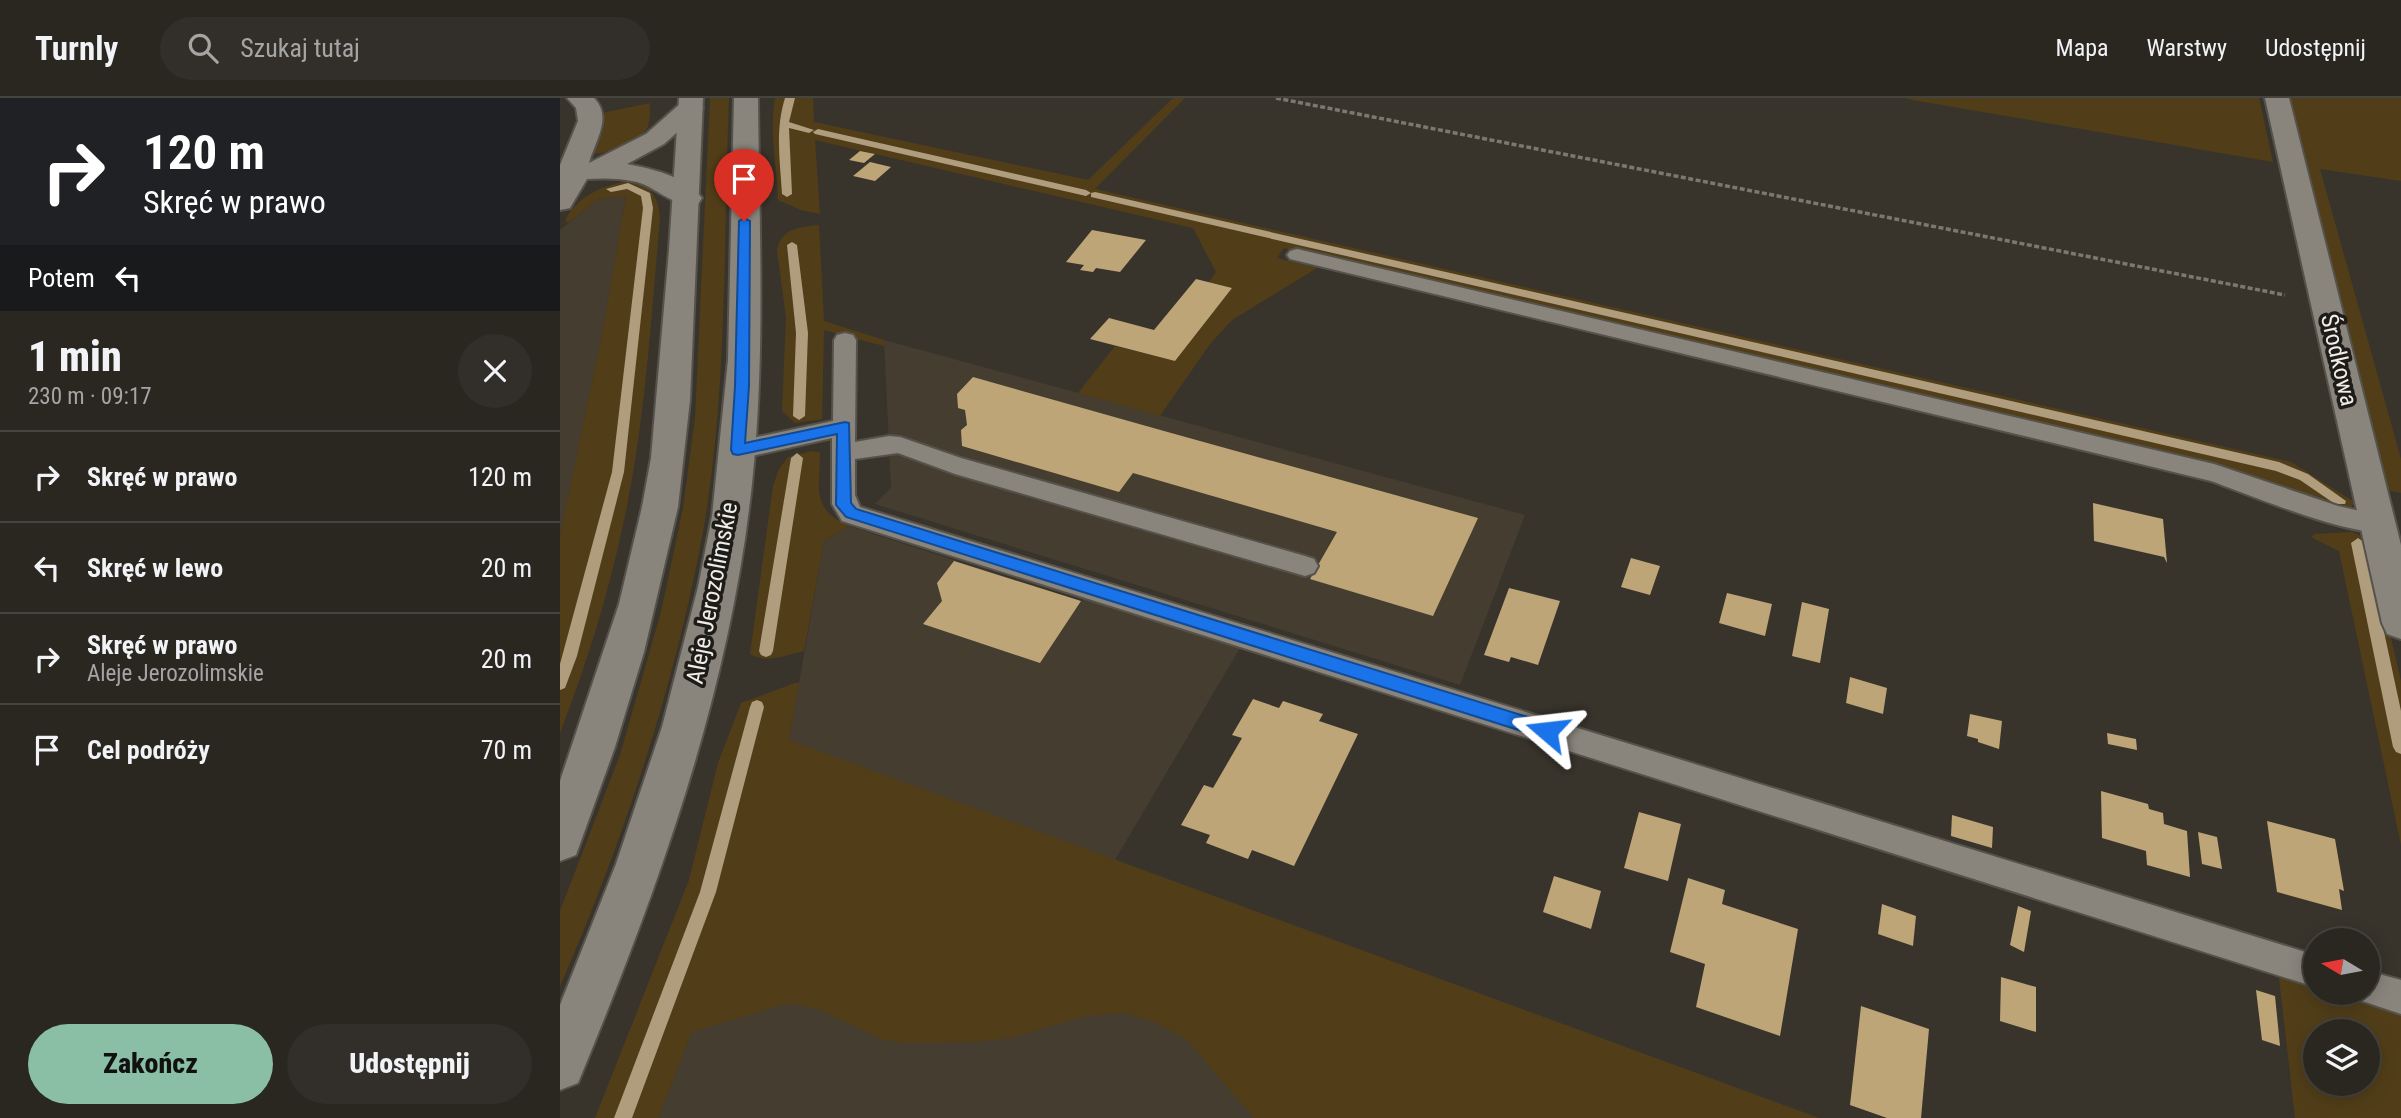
<!DOCTYPE html>
<html lang="pl">
<meta charset="utf-8">
<style>
:root{--surface:#2a2721;--page:#322f2a;--text:#f1f3f6;--muted:#a5a5a5;--line:#46443f;--accent:#8abfa5}
body{margin:0;font-family:"Roboto Condensed",sans-serif;background:var(--page);color:var(--text);height:100vh;display:flex;flex-direction:column;font-size:26px;white-space:nowrap}
*{box-sizing:border-box;margin:0}
p{font-size:23px;color:var(--muted)}
.icon{flex:none;width:38px;height:38px;fill:none;stroke:currentColor;stroke-width:2;stroke-linecap:round;stroke-linejoin:round}
.map{position:relative;flex:1;overflow:hidden}
.sheet{display:flex;flex-direction:column;background:var(--surface);width:560px}
.sheet>*{flex:none}
.guide{background:#202124;color:#fff;overflow:hidden}
.needle{width:46px;rotate:280deg}
.fabs{position:absolute;left:1743px;top:830px;display:grid;gap:14px}
.fabs a{display:grid;place-items:center;width:77px;height:77px;border-radius:50%;background:var(--surface);box-shadow:0 4px 18px #0003,0 0 0 2px var(--line);font-size:35px}
.pin{position:absolute;display:grid;place-items:center;width:60px;height:60px;color:#fff;margin:-72px -30px;border-radius:50% 50% 50% 0;rotate:-45deg;box-shadow:0 0 7px #0007}
.pin .icon{rotate:45deg}
.me{position:absolute;width:77px;margin:-38px;rotate:287deg;stroke-linejoin:round;filter:drop-shadow(0 0 5px #0008)}
.turn{display:flex;align-items:center;gap:24px;height:147px;padding:0 28px;font-size:32px}
.turn .icon{width:91px;height:91px;stroke-width:2.5}
.turn b{display:block;font-size:49px;line-height:60px}
.then{display:flex;align-items:center;height:66px;padding:0 28px;background:#0003;gap:14px;font-size:26px}
.round{display:grid;place-items:center;flex:none;width:74px;height:74px;border-radius:37px;background:var(--page)}
.head{display:flex;align-items:center;justify-content:space-between;height:119px;padding:0 28px}
h1{font-size:42px;font-weight:800;line-height:52px}
.cta{display:flex;gap:14px;margin-top:auto;padding:14px 28px}
.cta a{flex:1;height:80px;border-radius:42px;background:var(--accent);color:#111;font-size:28px;font-weight:800;line-height:80px;text-align:center}
.cta a+a{background:var(--page);color:var(--text)}
ul{padding:0;list-style:none}
li{display:flex;align-items:center;gap:21px;height:91px;padding:0 28px;border-top:2px solid var(--line)}
li div{flex:1}
li b{display:block;font-size:26px}
li em{font-style:normal}
header{display:flex;align-items:center;gap:42px;box-sizing:border-box;height:98px;padding:0 35px;background:var(--surface);border-bottom:2px solid var(--line)}
header strong{font-size:33px}
nav{display:flex;gap:38px;margin-inline-start:auto;font-size:24px}
.search{width:490px;height:63px;background:var(--page);display:flex;align-items:center;gap:18px;box-sizing:border-box;padding:0 24px;border-radius:38px;color:var(--muted);font-size:26px}
main{display:flex;flex:1;min-height:0}
.map>svg:first-child{display:block}
.built{fill:#443d30}
.green{fill:#513e19;fill-rule:evenodd}
.lines{fill:none;stroke-linecap:round;stroke-linejoin:round}
.stream{fill:#af9d7d;fill-rule:evenodd}
.building{fill:#bea577}
.service-casing{stroke:#55524c;stroke-width:4}
.minor-casing{stroke:#55524c;stroke-width:4}
.secondary-casing{stroke:#55524c;stroke-width:4}
.path{stroke:#7c7871;stroke-width:3.5;stroke-dasharray:5 2.5;stroke-linecap:butt}
.service{fill:#8a857c;fill-rule:evenodd}
.minor{fill:#8a857c;fill-rule:evenodd}
.secondary{fill:#8a857c;fill-rule:evenodd}
.route{fill:#1a73e8;stroke:#114b97;stroke-width:2}
.labels{text-anchor:middle;dominant-baseline:central;stroke-width:7;stroke-linejoin:round;paint-order:stroke}
.street-label{font-size:24px;fill:#f0ede9;stroke:#1e1c18}
</style>
<header>
<strong>Turnly</strong>
<div class="search"><svg class="icon" aria-label="search" viewBox="0 0 24 24"><circle cx="10" cy="10" r="6"/><path d="M15 15l6 6"/></svg>Szukaj tutaj</div>
<nav><a>Mapa</a><a>Warstwy</a><a>Udostępnij</a></nav>
</header>
<main>
<section class="sheet">
<div class="guide">
<div class="turn"><svg class="icon" aria-label="right" viewBox="0 0 24 24"><path d="M7 20v-9h11M14 6l5 5-5 5"/></svg><div><b>120 m</b>Skręć w prawo</div></div>
<div class="then">Potem<svg class="icon" aria-label="left" viewBox="0 0 24 24"><path d="M17 20v-9H6M10 6l-5 5 5 5"/></svg></div>
</div>
<div class="head"><div><h1>1 min</h1><p>230 m · 09:17</p></div><a class="round"><svg class="icon" aria-label="close" viewBox="0 0 24 24"><path d="M6 6l12 12M18 6L6 18"/></svg></a></div>
<ul>
<li><svg class="icon" aria-label="right" viewBox="0 0 24 24"><path d="M7 20v-9h11M14 6l5 5-5 5"/></svg><div><b>Skręć w prawo</b></div><em>120 m</em></li>
<li><svg class="icon" aria-label="left" viewBox="0 0 24 24"><path d="M17 20v-9H6M10 6l-5 5 5 5"/></svg><div><b>Skręć w lewo</b></div><em>20 m</em></li>
<li><svg class="icon" aria-label="right" viewBox="0 0 24 24"><path d="M7 20v-9h11M14 6l5 5-5 5"/></svg><div><b>Skręć w prawo</b><p>Aleje Jerozolimskie</p></div><em>20 m</em></li>
<li><svg class="icon" aria-label="arrive" viewBox="0 0 24 24"><path d="M6 21V4h12l-3 4 3 4H6"/></svg><div><b>Cel podróży</b></div><em>70 m</em></li>
</ul>
<div class="cta"><a>Zakończ</a><a>Udostępnij</a></div>
</section>
<div class="map">
<svg width="1841" height="1020" viewBox="0 0 1841 1020">
<rect width="100%" height="100%" fill="#38342c"/>
<path class="built" d="M 66,98 L 44,225 L 0,438 L 0,132 L 38,101 Z
M 324,242 L 965,417 L 900,587 L 315,406 L 331,390 Z
M 289,428 L 521,503 L 524,501 L 680,550 L 555,762 L 1259,1020 L 98,1020 L 132,934 L 229,642 L 264,443 Z"/>
<path class="green" d="M 150,0 L 169,0 C 163,145 168,296 142,439 C 114,590 62,747 0,888 L 0,813 L 60,657 L 101,514 L 123,410 L 135,320 Z
M 215,0 L 253,0 L 254,24 L 528,82 L 613,0 L 625,0 L 535,91 L 1731,364 L 1796,405 L 1789,410 L 1776,409 L 961,204 L 724,150 L 717,160 L 757,170 L 672,222 L 650,246 L 600,318 L 518,295 L 555,248 L 615,263 L 672,190 L 649,184 L 656,174 L 633,130 L 255,42 L 260,116 L 241,112 L 218,102 C 217,69 209,32 215,0 Z
M 1699,0 L 1713,64 L 1347,1 L 1347,0 Z
M 1725,0 L 1841,0 L 1841,83 L 1760,71 L 1841,361 L 1841,395 L 1823,391 Z
M 90,5 C 90,12 90,21 88,28 C 83,48 46,54 29,57 L 42,15 Z
M 69,83 C 92,89 98,97 100,120 C 91,222 85,327 63,427 C 48,497 26,568 0,635 L 0,438 L 44,225 L 66,98 L 38,101 L 8,125 L 5,123 C 16,98 44,87 69,83 Z
M 259,127 L 264,223 L 324,242 L 324,248 L 264,232 L 262,321 L 235,325 L 222,313 L 226,220 L 217,152 C 222,130 239,129 259,127 Z
M 252,353 L 260,354 C 260,389 250,411 289,428 L 264,443 L 244,553 C 227,557 206,566 190,556 L 213,388 L 219,371 L 228,359 Z
M 1792,434 L 1799,437 L 1810,449 L 1841,583 L 1841,747 L 1779,453 L 1751,439 L 1755,436 Z
M 235,585 L 239,585 L 229,642 L 1259,1020 L 694,1020 L 626,941 L 597,925 L 565,915 L 526,918 L 449,940 L 417,944 L 344,945 L 321,941 L 260,912 L 229,905 L 132,934 L 98,1020 L 35,1020 L 129,782 L 158,665 L 181,605 Z
M 1718,871 L 1755,883 L 1755,894 L 1787,894 L 1841,913 L 1841,1020 L 1735,1020 ZM 1755,933 L 1808,933 L 1808,985 L 1755,985 Z"/>
<g class="lines">
<path class="stream" d="M 225,0 L 235,0 L 229,24 L 254,32 L 249,35 L 229,30 L 232,96 L 227,99 L 222,96 C 220,63 215,32 225,0 Z
M 258,31 L 526,92 L 531,95 L 526,98 L 255,36 L 253,34 Z
M 68,85 L 90,95 L 93,110 L 64,374 L 17,558 L 5,590 L 0,592 L 0,566 L 52,374 L 83,110 L 81,98 L 67,91 L 51,94 L 46,91 Z
M 535,94 L 1719,364 L 1748,376 L 1786,403 L 1785,406 L 1775,406 L 1740,382 L 1716,373 L 531,99 L 531,95 Z
M 232,144 L 237,147 L 248,235 L 245,318 L 239,322 L 233,318 L 236,235 L 227,147 Z
M 237,355 L 243,360 L 213,553 L 211,557 L 206,559 L 201,557 L 199,553 L 231,360 Z
M 1798,440 L 1805,445 L 1841,613 L 1841,656 L 1836,654 L 1833,649 L 1791,445 Z
M 197,602 L 202,604 L 204,609 L 156,794 L 72,1020 L 54,1020 L 140,794 L 190,609 L 192,604 Z"/>
</g>
<path class="building" d="M 300,53 L 315,56 L 304,65 L 289,62 Z
M 310,64 L 331,69 L 315,83 L 293,78 Z
M 532,132 L 586,142 L 560,174 L 536,170 L 533,174 L 520,172 L 524,167 L 506,164 Z
M 636,181 L 672,190 L 615,263 L 530,241 L 549,220 L 594,232 Z
M 413,279 L 604,333 L 918,420 L 873,518 L 750,481 L 777,434 L 573,375 L 559,394 L 402,348 L 401,332 L 407,327 L 405,312 L 398,310 L 397,296 Z
M 1533,405 L 1603,421 L 1607,465 L 1604,459 L 1534,443 Z
M 1071,460 L 1100,468 L 1090,497 L 1061,489 Z
M 394,463 L 521,503 L 480,565 L 363,526 L 382,503 L 377,485 Z
M 949,490 L 1000,503 L 978,567 L 951,559 L 949,564 L 924,557 Z
M 1167,495 L 1212,506 L 1205,538 L 1159,525 Z
M 1242,504 L 1269,511 L 1260,565 L 1232,558 Z
M 1290,579 L 1327,590 L 1323,616 L 1286,605 Z
M 693,601 L 719,610 L 723,603 L 763,616 L 759,623 L 798,636 L 734,768 L 692,752 L 688,761 L 646,745 L 650,737 L 621,727 L 644,687 L 653,690 L 682,640 L 672,637 Z
M 1410,616 L 1442,623 L 1439,651 L 1418,644 L 1418,641 L 1407,638 Z
M 1547,635 L 1576,641 L 1577,652 L 1548,646 Z
M 1541,693 L 1588,706 L 1589,711 L 1603,715 L 1604,726 L 1627,733 L 1630,779 L 1587,767 L 1586,753 L 1542,740 Z
M 1079,714 L 1121,726 L 1108,783 L 1064,770 Z
M 1392,717 L 1433,729 L 1432,750 L 1391,738 Z
M 1707,723 L 1775,741 L 1784,793 L 1779,791 L 1782,812 L 1717,794 Z
M 1638,734 L 1657,739 L 1662,771 L 1642,766 Z
M 994,778 L 1041,793 L 1031,831 L 983,814 Z
M 1128,780 L 1165,792 L 1162,806 L 1238,831 L 1220,938 L 1136,909 L 1145,866 L 1110,854 Z
M 1322,806 L 1356,818 L 1353,848 L 1318,836 Z
M 1458,808 L 1471,813 L 1464,854 L 1450,847 Z
M 1441,879 L 1476,889 L 1476,934 L 1440,923 Z
M 1696,892 L 1715,898 L 1720,948 L 1702,942 Z
M 1301,908 L 1369,931 L 1361,1020 L 1327,1020 L 1290,1007 Z"/>
<g class="lines">
<defs>
<path id="service" d="M 737,151 L 1654,366 L 1778,408 L 1827,419 L 1830,426 L 1827,433 C 1797,442 1685,395 1651,383 L 730,161 L 727,157 L 730,153 Z
M 285,235 L 293,237 L 296,242 L 295,344 L 329,338 L 340,339 L 401,360 L 745,458 L 754,461 L 758,468 L 754,475 L 745,478 L 395,376 L 338,355 L 295,361 L 295,397 L 300,409 L 1755,857 L 1755,889 L 282,423 L 272,406 L 272,340 L 178,361 L 170,358 L 166,352 L 170,346 L 178,343 L 273,323 L 274,242 L 277,237 Z
M 1808,873 L 1841,882 L 1841,916 L 1796,901 L 1794,894 L 1808,894 Z"/>
<path id="minor" d="M 7,0 L 34,0 C 53,19 35,43 29,65 L 86,36 L 121,5 L 130,2 L 139,5 L 143,10 L 139,15 L 104,46 L 67,66 C 92,71 126,78 142,100 L 138,106 C 115,111 98,90 77,84 C 61,80 43,80 27,81 L 10,110 L 0,112 L 0,67 L 18,23 L 16,10 Z
M 1705,0 L 1729,0 L 1841,447 L 1841,541 L 1827,536 L 1822,525 Z"/>
<path id="secondary" d="M 119,0 L 143,0 L 130,302 L 118,409 L 84,554 L 55,649 L 16,757 L 0,763 L 0,683 L 59,506 L 82,409 L 91,360 L 109,152 Z
M 174,0 L 198,0 C 199,122 205,244 194,365 C 175,580 100,787 18,985 L 0,992 L 0,907 L 56,766 L 102,629 L 138,489 L 152,418 L 168,262 Z"/>
</defs>
<use href="#service" class="service-casing"/>
<use href="#minor" class="minor-casing"/>
<use href="#secondary" class="secondary-casing"/>
<path class="path" d="M 716,0 L 1725,197"/>
<use href="#service" class="service"/>
<use href="#minor" class="minor"/>
<use href="#secondary" class="secondary"/>
</g>
<path class="route" d="M 184,120 L 190,123 L 189,288 L 185,345 L 285,324 L 289,325 L 291,405 L 296,411 L 987,625 L 993,628 L 996,633 L 993,638 L 987,641 L 286,419 L 276,407 L 277,336 L 178,357 L 173,356 L 171,352 L 175,288 L 179,123 Z"/>
<g class="labels">
<g class="street-label">
<text transform="translate(1779 262) rotate(77)">Środkowa</text>
<text transform="translate(152 495) rotate(-79)">Aleje Jerozolimskie</text>
</g>
</g>
</svg>
<div class="fabs">
<a><svg class="needle" viewBox="-14 -14 28 28"><path d="M0-13l5 13h-10z" fill="#e53935"/><path d="M0 13l5-13h-10z" fill="#a5a5a5"/></svg></a>
<a><svg class="icon" aria-label="layers" viewBox="0 0 24 24"><path d="M12 4l9 5-9 5-9-5zM3 14l9 5 9-5"/></svg></a>
</div>
<div class="pin" style="left:184px;top:123px;background:#d93025"><svg class="icon" aria-label="arrive" viewBox="0 0 24 24"><path d="M6 21V4h12l-3 4 3 4H6"/></svg></div>
<svg class="me" style="left:987px;top:633px" viewBox="-20 -20 40 40"><path d="M0-17L14 15 0 8-14 15z" fill="#1a73e8" stroke="#fff" stroke-width="4"/></svg>
</div>
</main>
